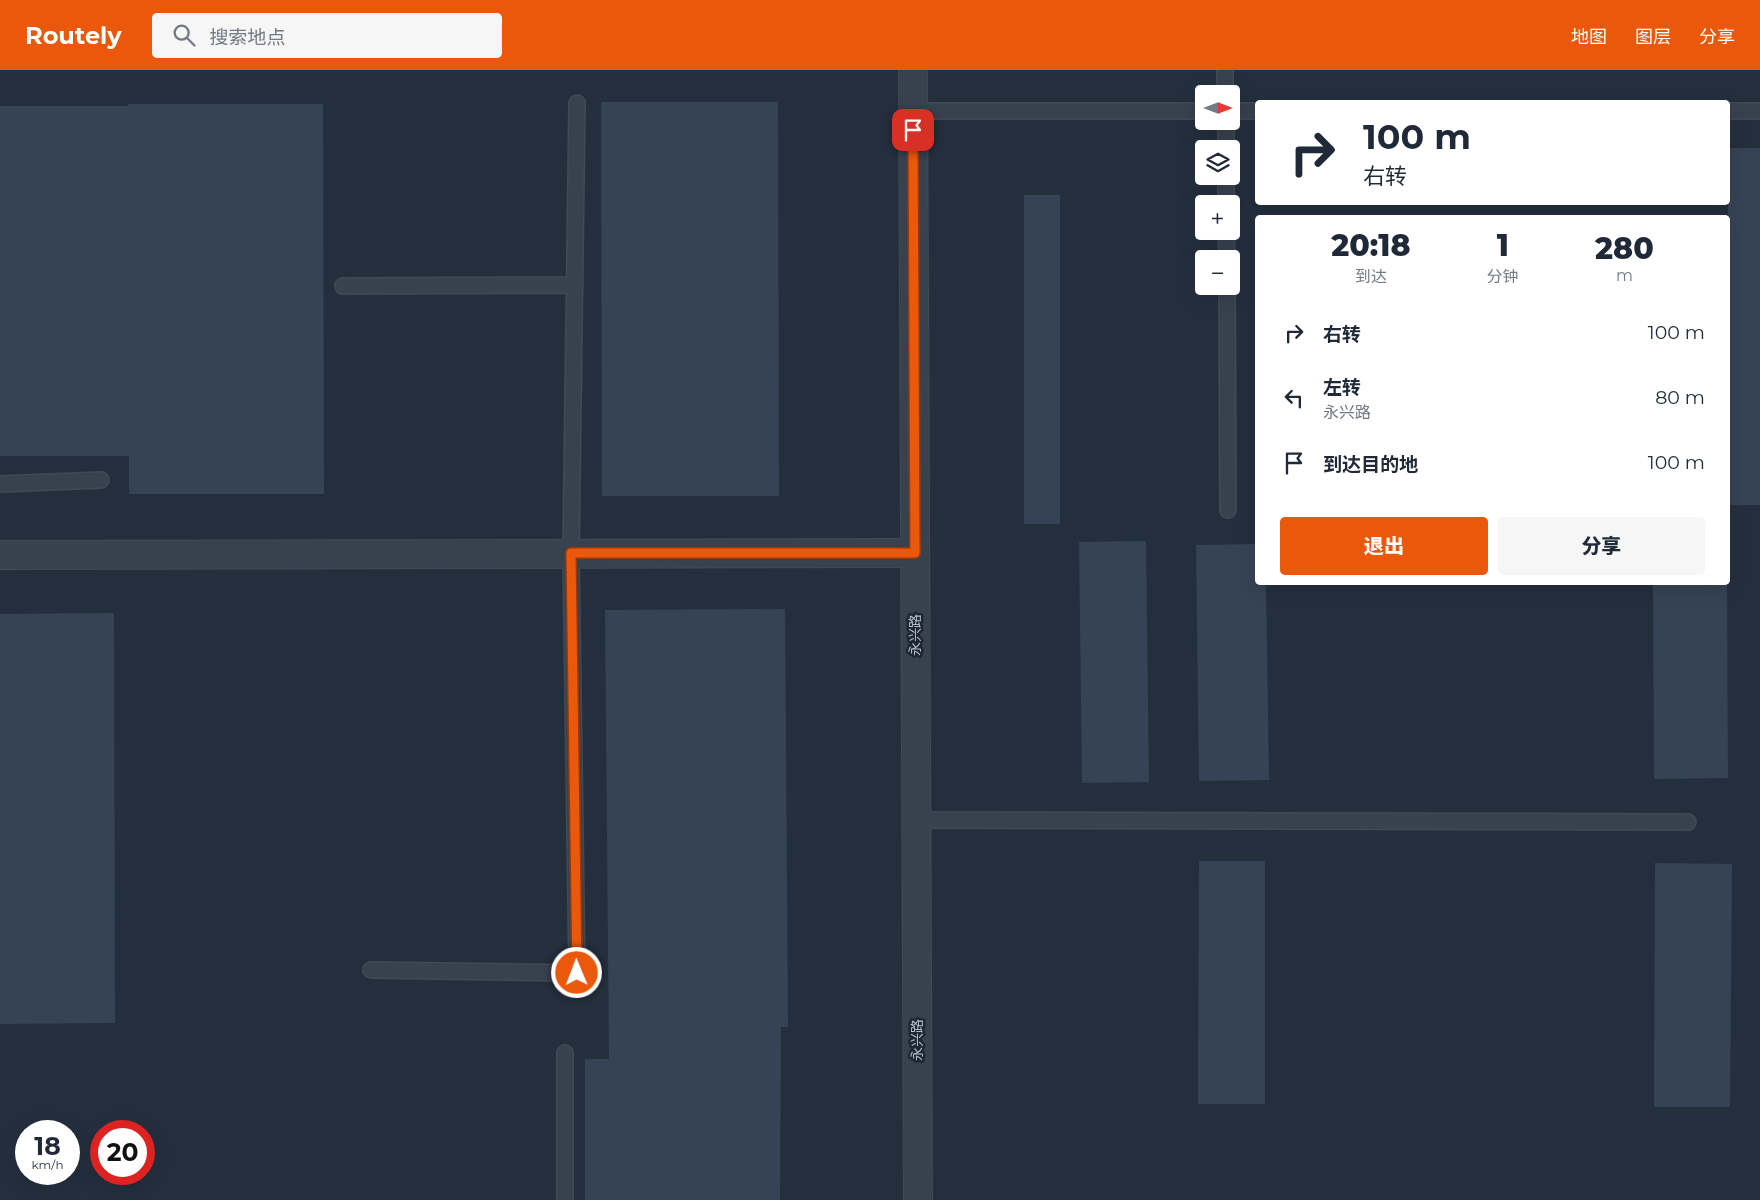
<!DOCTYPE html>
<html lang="zh">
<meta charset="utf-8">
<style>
:root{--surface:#fff;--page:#f6f6f7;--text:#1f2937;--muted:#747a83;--accent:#ea580c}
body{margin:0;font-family:Montserrat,"Noto Sans SC",sans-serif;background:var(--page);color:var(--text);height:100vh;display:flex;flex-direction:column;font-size:19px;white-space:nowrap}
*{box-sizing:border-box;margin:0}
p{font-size:16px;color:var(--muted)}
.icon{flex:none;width:28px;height:28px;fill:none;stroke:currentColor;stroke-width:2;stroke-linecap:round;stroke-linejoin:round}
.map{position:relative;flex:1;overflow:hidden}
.side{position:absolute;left:1255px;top:145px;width:475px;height:370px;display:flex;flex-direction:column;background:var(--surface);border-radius:5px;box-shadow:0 5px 20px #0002}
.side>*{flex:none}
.banner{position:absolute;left:1255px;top:30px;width:475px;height:105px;border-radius:5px;box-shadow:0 5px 20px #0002;background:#fff;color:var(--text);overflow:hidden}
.needle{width:32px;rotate:90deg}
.fabs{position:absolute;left:1195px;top:15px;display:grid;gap:10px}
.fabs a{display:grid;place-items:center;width:45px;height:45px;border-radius:5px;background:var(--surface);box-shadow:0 5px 20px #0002;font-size:25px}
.speed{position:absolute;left:15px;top:1050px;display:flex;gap:10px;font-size:25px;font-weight:700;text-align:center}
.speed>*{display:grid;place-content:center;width:65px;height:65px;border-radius:50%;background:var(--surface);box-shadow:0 5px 20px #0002;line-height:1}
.speed small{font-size:12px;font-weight:400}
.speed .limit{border:8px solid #d22;background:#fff;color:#111}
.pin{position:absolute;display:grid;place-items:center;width:42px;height:42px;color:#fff;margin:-21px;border-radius:10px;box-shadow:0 2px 8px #0006}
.me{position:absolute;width:55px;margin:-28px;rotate:359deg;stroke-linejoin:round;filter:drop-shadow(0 0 4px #0008)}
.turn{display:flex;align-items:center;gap:18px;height:105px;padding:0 25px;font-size:22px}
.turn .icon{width:65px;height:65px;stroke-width:2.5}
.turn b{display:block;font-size:35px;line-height:42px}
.eta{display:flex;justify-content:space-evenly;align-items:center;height:85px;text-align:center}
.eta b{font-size:30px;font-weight:800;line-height:35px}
.primary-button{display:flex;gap:10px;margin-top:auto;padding:10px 25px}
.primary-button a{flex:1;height:58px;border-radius:5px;background:var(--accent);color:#fff;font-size:20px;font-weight:800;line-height:58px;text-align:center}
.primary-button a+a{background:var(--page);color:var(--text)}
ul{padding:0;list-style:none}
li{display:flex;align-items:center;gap:15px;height:65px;padding:0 25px}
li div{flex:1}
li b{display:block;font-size:19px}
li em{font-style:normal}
header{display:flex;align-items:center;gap:30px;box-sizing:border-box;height:70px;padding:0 25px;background:var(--accent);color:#fff}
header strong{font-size:24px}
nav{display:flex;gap:28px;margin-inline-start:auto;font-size:18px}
.search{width:350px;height:45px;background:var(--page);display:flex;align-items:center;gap:12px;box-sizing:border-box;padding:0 18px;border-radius:5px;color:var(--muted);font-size:19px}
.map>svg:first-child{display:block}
.building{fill:#364354}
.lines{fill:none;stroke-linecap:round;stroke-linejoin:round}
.service-casing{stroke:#414a57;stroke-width:18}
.minor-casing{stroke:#414a57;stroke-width:30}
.tertiary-casing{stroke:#414a57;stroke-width:30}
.service{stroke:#38414e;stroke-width:15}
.minor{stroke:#38414e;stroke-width:28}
.tertiary{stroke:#38414e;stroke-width:28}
.route-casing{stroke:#983908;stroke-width:12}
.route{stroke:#ea580c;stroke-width:9}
.labels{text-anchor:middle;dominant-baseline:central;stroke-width:5;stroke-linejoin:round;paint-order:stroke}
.street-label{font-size:14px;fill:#b4bcc9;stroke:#1d2633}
</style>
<header>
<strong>Routely</strong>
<div class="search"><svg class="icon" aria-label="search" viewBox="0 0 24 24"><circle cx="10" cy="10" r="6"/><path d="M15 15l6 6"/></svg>搜索地点</div>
<nav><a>地图</a><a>图层</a><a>分享</a></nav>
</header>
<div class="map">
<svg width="1760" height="1130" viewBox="0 0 1760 1130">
<rect width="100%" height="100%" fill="#242f3e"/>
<path class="building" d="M 601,32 L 778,32 L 779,426 L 602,426 Z
M 128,34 L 323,34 L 324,424 L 129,424 L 129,386 L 0,386 L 0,36 L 128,36 Z
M 1728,78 L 1760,78 L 1760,435 L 1728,435 Z
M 1024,125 L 1060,125 L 1060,454 L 1024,454 Z
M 1146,471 L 1149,712 L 1082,713 L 1079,472 Z
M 1258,474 L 1258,512 L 1266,512 L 1269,710 L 1199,711 L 1196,475 Z
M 1653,512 L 1727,512 L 1728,708 L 1654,709 Z
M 785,539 L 788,957 L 781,957 L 780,1130 L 585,1130 L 585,989 L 609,989 L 605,540 Z
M 114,543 L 115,953 L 0,954 L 0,544 Z
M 1199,791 L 1265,791 L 1265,1034 L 1198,1034 Z
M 1655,793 L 1732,794 L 1730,1037 L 1654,1037 Z"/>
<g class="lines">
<defs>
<path id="service" d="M 1225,0 L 1225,24
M 913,41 L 1204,41
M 1231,41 L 1258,41
M 1728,41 L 1760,41
M 1226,51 L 1226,79
M 1226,106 L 1226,134
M 1226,161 L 1227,189
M 343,216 L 575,215
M 1227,216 L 1228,440
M 0,414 L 101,410
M 916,750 L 1688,752
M 371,900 L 577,903 L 571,483 L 577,33
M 565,983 L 565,1130"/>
<path id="minor" d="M 0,485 L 915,483"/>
<path id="tertiary" d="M 913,0 L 918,1130"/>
</defs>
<use href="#service" class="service-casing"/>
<use href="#minor" class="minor-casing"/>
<use href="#tertiary" class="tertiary-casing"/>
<use href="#service" class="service"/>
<use href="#minor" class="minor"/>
<use href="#tertiary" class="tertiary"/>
</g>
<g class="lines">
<defs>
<path id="route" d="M 577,903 L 571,483 L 915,483 L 913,60"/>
</defs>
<use href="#route" class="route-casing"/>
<use href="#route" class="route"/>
</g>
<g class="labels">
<g class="street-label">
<text transform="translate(915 565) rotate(-90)">永兴路</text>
<text transform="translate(917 970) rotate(-90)">永兴路</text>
</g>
</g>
</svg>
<div class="fabs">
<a><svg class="needle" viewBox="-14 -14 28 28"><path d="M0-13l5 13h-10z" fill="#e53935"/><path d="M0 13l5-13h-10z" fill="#747a83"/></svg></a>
<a><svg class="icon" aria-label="layers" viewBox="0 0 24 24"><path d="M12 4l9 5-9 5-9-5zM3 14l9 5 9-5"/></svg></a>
<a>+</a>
<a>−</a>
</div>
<div class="speed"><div>18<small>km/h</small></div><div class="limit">20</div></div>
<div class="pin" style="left:913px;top:60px;background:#d93025"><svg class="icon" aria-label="arrive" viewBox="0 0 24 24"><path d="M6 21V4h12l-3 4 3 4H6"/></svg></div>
<svg class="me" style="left:577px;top:903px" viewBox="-20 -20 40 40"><circle r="17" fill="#ea580c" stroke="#fff" stroke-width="3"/><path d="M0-11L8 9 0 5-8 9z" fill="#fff"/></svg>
<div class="banner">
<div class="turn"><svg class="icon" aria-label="right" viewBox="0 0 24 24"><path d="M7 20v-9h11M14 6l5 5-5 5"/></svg><div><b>100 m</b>右转</div></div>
</div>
<section class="side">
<div class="eta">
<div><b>20:18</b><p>到达</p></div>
<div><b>1</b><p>分钟</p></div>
<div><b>280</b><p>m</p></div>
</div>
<ul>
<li><svg class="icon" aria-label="right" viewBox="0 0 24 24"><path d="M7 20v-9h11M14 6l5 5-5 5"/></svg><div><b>右转</b></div><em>100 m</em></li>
<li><svg class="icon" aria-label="left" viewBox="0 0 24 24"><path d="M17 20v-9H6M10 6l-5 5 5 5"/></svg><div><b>左转</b><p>永兴路</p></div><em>80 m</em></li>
<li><svg class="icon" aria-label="arrive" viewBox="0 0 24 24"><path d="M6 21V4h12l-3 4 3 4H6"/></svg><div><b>到达目的地</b></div><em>100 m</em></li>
</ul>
<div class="primary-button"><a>退出</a><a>分享</a></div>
</section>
</div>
